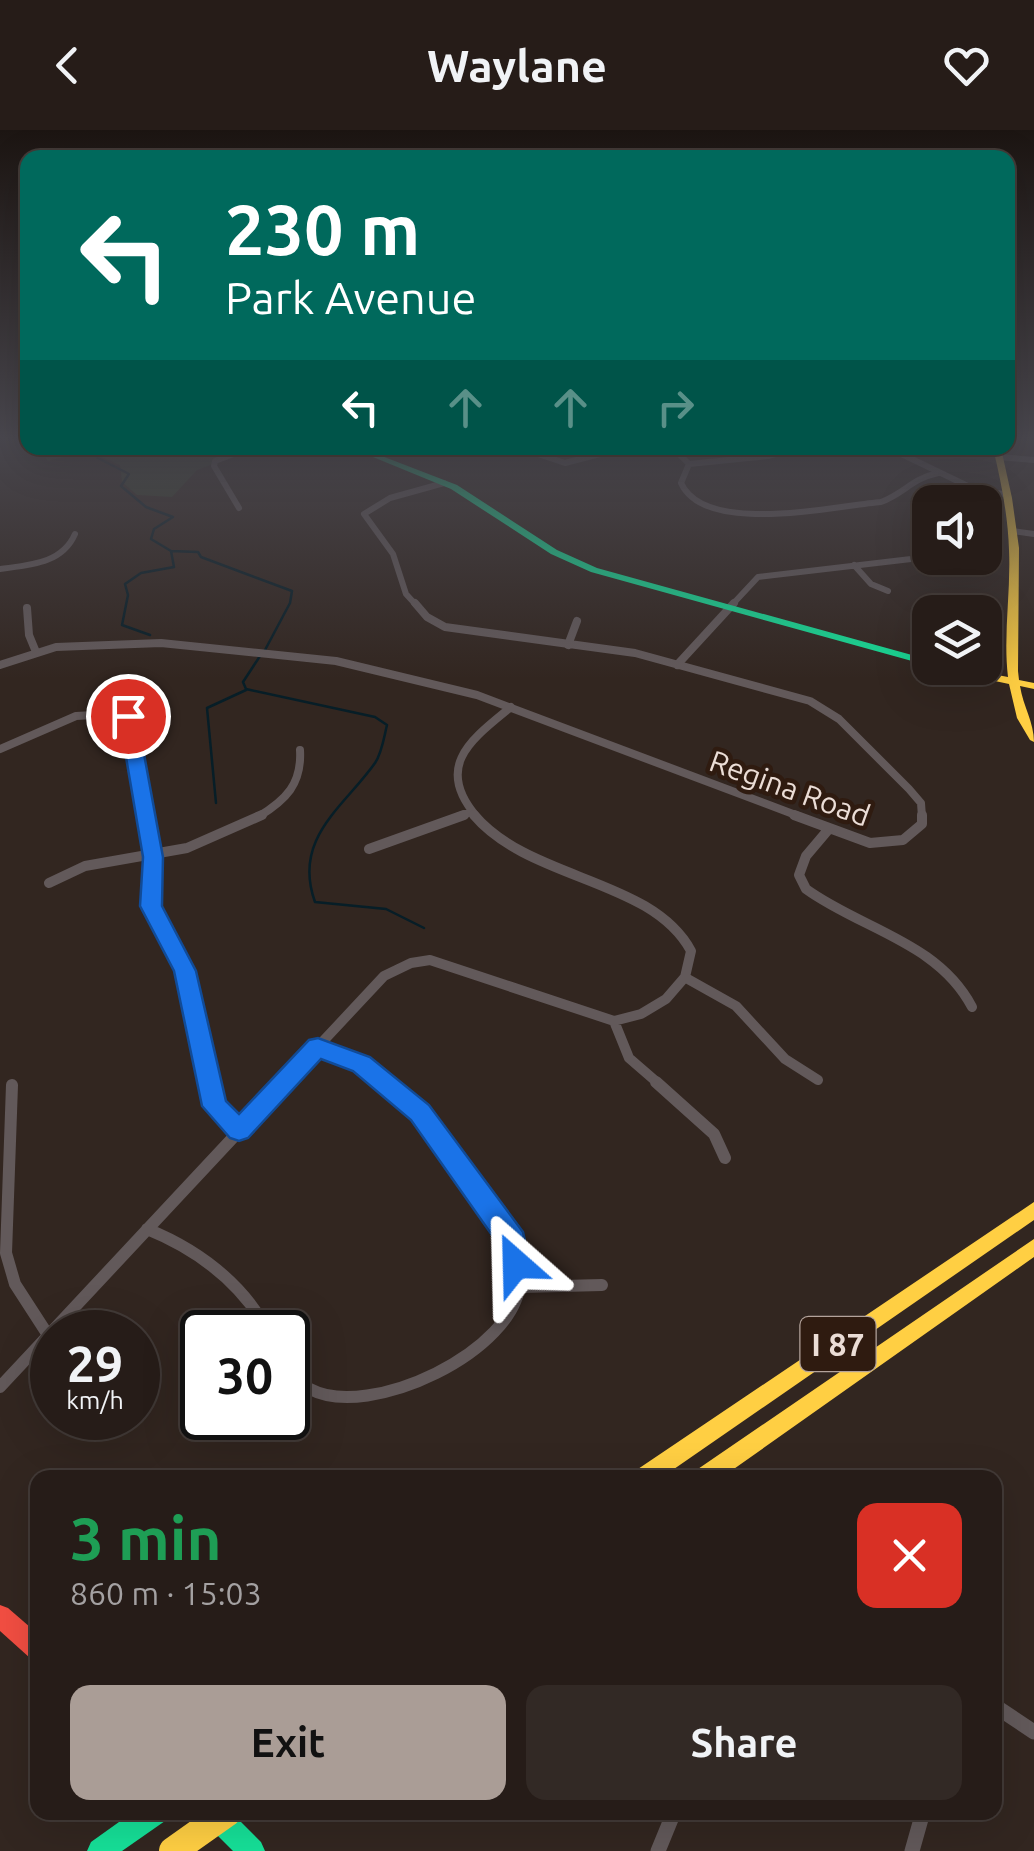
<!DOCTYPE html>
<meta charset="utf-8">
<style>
:root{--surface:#261c18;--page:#322925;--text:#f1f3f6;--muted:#a4a1a2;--line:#423a37;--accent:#aa9d96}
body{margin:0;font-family:Ubuntu,sans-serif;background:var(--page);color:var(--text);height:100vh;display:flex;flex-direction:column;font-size:38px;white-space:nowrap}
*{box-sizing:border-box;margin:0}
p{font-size:32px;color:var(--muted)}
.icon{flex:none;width:55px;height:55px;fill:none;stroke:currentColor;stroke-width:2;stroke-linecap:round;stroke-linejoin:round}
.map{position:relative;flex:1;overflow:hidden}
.details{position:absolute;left:30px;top:1340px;width:972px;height:350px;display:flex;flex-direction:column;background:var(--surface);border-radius:20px;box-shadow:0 10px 40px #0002,0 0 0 2px var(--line)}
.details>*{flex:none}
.guide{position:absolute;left:20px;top:20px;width:995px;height:305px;border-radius:20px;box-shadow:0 10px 40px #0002,0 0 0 2px var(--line);background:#00695c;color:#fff;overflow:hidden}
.tools{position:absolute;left:912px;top:355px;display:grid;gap:20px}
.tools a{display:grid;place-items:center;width:90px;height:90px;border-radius:20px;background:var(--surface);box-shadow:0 10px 40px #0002,0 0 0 2px var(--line);font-size:50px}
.speed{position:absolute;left:30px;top:1180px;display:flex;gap:20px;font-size:50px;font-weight:700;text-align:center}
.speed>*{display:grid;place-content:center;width:130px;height:130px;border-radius:50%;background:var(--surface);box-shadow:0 10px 40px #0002,0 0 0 2px var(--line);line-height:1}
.speed small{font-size:25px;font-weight:400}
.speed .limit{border:5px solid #111;border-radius:15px;background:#fff;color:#111}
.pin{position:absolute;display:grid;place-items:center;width:85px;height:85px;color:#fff;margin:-42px;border:5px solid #fff;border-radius:50%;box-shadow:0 2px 10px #0007}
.me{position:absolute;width:110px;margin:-55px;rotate:335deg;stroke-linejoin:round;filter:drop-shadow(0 0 8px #0008)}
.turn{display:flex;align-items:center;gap:35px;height:210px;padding:0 40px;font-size:45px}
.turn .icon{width:130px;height:130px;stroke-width:2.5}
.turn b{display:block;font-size:70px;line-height:85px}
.lanes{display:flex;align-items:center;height:95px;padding:0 40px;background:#0003;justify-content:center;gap:50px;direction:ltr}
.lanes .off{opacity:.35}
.round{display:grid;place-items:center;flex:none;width:105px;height:105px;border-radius:20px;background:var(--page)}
.headline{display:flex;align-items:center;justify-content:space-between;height:170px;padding:0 40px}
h1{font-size:60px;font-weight:600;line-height:75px;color:#1e9e55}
.cta{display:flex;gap:20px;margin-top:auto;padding:20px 40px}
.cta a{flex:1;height:115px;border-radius:20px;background:var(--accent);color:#111;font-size:40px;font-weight:600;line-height:115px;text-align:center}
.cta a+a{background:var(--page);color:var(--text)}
header{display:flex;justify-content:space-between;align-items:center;height:130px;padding:0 40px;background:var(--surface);font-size:45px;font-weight:600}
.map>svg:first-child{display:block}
.green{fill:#353e2a}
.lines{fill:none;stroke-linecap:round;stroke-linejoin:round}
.stream{stroke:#071e27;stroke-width:2.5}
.street-far4{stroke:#62595a;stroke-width:6}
.street-far3{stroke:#62595a;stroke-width:8}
.street-far2{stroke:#62595a;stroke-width:10}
.street-far1{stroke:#62595a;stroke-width:12}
.street{stroke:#62595a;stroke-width:15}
.fast{fill:#16e098;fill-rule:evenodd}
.slow{fill:#ffcf43;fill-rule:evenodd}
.jam{fill:#f24e42;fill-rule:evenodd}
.slow-bridge{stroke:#ffcf43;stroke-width:28}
.route{fill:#1a73e8;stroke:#114b97;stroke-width:2.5}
.labels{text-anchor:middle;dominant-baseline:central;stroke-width:9;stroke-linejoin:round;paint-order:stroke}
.far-street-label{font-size:30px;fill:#ebddd6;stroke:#2f1b10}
.shield{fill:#2f1b10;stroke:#b3a39b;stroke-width:2.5}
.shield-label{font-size:32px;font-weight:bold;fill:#ebddd6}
</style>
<header><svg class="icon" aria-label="back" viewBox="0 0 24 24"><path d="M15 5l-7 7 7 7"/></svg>Waylane<svg class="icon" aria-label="heart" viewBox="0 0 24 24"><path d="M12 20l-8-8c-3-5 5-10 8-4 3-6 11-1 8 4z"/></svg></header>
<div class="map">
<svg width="1034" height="1721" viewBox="0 0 1034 1721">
<rect width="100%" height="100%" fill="#322620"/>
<path class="green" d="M 61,318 L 256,318 L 197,340 L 172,367 L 137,365 L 122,352 L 120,335 L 87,321 L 48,331 L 45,327 L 63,321 Z"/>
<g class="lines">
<path class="stream" d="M 88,318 L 98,328 L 129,344 L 121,356 L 146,377 L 173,387 L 154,399 L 151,409 L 171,421 L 198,422 L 201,427 L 292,461 L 290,473 L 265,520
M 150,505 L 122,495 L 128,465 L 125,454 L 141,443 L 174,437 L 171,421
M 260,526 L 243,552 L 246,559 L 375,587 L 387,595 C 384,607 382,623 375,633 C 344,677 292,708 315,772 L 386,779 L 424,798
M 216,673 L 207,578 L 246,560"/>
<path class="street-far4" d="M 520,318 L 565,333 L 623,318
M 673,318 L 689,334 L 681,353 C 705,406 833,376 881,372 C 905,363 911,349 938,343
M 889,318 L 972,358 L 1007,365
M 999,327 L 1034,330
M 689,334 L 768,326 L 796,318
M 239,378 L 214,336 L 215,331 L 236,323 L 277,318
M 1012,401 L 1034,404
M 854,435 L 871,454 L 888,461
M 0,439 C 29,435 62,434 75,404
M 417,476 L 406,464 L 393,424 L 364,384 L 390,368 L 444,353
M 731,476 L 758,447 L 911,429 L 923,424"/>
<path class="street-far3" d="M 415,473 L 427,487 L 445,497 L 635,523 L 810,571 L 839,589 L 909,659 L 921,673 L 922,687
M 27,478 L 29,505 L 36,522
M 568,515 L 577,491
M 0,535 L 56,517 L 161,513 L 336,531 L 477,565 L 801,687
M 677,535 L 734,473
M 0,619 L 76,586 L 128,583 L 146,687
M 258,687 C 286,670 302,654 300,620
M 457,687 L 471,682
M 477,687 C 433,636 472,609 511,577"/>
<path class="street-far2" d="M 146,685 L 153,727 L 151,777 L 185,841 L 209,954
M 794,685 L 870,713 L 903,710 L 922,694 L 922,685
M 828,700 L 806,726 L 799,745 L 806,759 C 861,799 938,812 972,877
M 369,719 L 464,685
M 49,753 L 85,736 L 187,718 L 262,685
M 686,848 L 736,876 L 785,929 L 818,950
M 614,891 L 629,928 L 659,954
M 317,917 L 387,954
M 283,954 L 384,846 L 411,833 L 430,830 L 614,891 L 641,884 L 666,869 L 685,847 L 691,821 C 652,748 530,751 474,685"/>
<path class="street-far1" d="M 209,952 L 214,976 L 239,1001
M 656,952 L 714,1004 L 725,1028
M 12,955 L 6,1123 L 15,1154 L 48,1205
M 147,1099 C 199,1120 241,1152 269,1202
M 520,1157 L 602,1155
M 288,1238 C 294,1244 302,1255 310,1259 C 369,1291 517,1221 520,1151 C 522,1100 424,984 384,952
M 0,1257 L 285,952"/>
<path class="street" d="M 995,1576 L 1034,1602
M 658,1721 L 674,1682
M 912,1721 L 923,1682"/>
<path class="fast" d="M 351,318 L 361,318 L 457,355 L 557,420 L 597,438 L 930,530 L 930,536 L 591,442 L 551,424 L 451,359 Z
M 133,1682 L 169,1682 L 165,1691 L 122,1721 L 87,1721 L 91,1712 Z
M 203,1682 L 231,1682 L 261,1712 L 265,1721 L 233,1721 L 206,1694 Z"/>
<path class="slow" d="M 993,318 L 1001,318 L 1012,368 L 1019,418 L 1018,541 L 1019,550 L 1034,553 L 1034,559 L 1020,556 C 1023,576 1034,592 1034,612 L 1030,610 L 1017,588 L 1009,554 L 948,541 L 943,538 L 961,538 L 1008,547 C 1003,505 1011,462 1009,420 C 1008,386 1001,351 993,318 Z
M 1034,1072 L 1034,1090 L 661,1348 L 632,1348 L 635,1341 Z
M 1034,1109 L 1034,1127 L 721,1348 L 692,1348 L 695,1341 Z"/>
<path class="jam" d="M 0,1475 L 8,1478 L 38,1504 L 38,1531 L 30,1528 L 0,1501 Z"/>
<path class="slow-bridge" d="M 173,1721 L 228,1682"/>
</g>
<linearGradient id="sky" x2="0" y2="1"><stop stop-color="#1c1512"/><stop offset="0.56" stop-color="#49474e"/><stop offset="1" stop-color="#49474e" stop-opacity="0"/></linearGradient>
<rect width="1034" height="549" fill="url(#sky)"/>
<path class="route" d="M 128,581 L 137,586 L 163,727 L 162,776 L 196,841 L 226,971 L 239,984 L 309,910 L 318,908 L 370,927 L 429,975 L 523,1102 L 530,1134 L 526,1143 L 516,1147 L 506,1143 L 499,1115 L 411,990 L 353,941 L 321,929 L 248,1008 L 239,1011 L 230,1008 L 202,976 L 174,841 L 140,776 L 143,727 L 119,586 Z"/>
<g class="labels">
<g class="far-street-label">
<text transform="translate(790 658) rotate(20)">Regina Road</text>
</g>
<rect class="shield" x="800.5" y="1187" width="75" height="54" rx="8"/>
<g class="shield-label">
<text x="838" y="1214">I 87</text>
</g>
</g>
</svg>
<div class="tools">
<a><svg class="icon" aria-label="sound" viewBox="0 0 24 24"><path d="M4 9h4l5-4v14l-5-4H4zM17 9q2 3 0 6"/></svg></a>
<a><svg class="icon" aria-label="layers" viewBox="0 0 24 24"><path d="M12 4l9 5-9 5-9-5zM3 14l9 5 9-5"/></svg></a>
</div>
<div class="speed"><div>29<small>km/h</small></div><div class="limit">30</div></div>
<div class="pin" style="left:128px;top:586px;background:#d93025"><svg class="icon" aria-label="arrive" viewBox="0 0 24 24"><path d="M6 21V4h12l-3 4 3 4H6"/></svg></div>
<svg class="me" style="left:516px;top:1134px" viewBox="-20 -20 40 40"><path d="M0-17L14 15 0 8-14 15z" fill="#1a73e8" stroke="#fff" stroke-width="4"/></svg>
<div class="guide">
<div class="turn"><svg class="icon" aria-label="left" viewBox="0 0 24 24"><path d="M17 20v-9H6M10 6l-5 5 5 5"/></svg><div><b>230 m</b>Park Avenue</div></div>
<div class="lanes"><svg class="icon" aria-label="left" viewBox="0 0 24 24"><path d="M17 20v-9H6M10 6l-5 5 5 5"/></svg><svg class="icon off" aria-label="ahead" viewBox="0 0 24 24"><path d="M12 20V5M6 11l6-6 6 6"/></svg><svg class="icon off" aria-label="ahead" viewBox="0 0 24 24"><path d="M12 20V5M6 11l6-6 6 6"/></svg><svg class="icon off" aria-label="right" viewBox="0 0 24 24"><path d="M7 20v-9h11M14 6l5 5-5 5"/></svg></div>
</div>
<section class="details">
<div class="headline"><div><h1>3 min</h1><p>860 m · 15:03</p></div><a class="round" style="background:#d93025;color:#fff"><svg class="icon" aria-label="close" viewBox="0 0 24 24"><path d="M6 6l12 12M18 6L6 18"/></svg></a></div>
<div class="cta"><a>Exit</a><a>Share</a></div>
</section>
</div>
